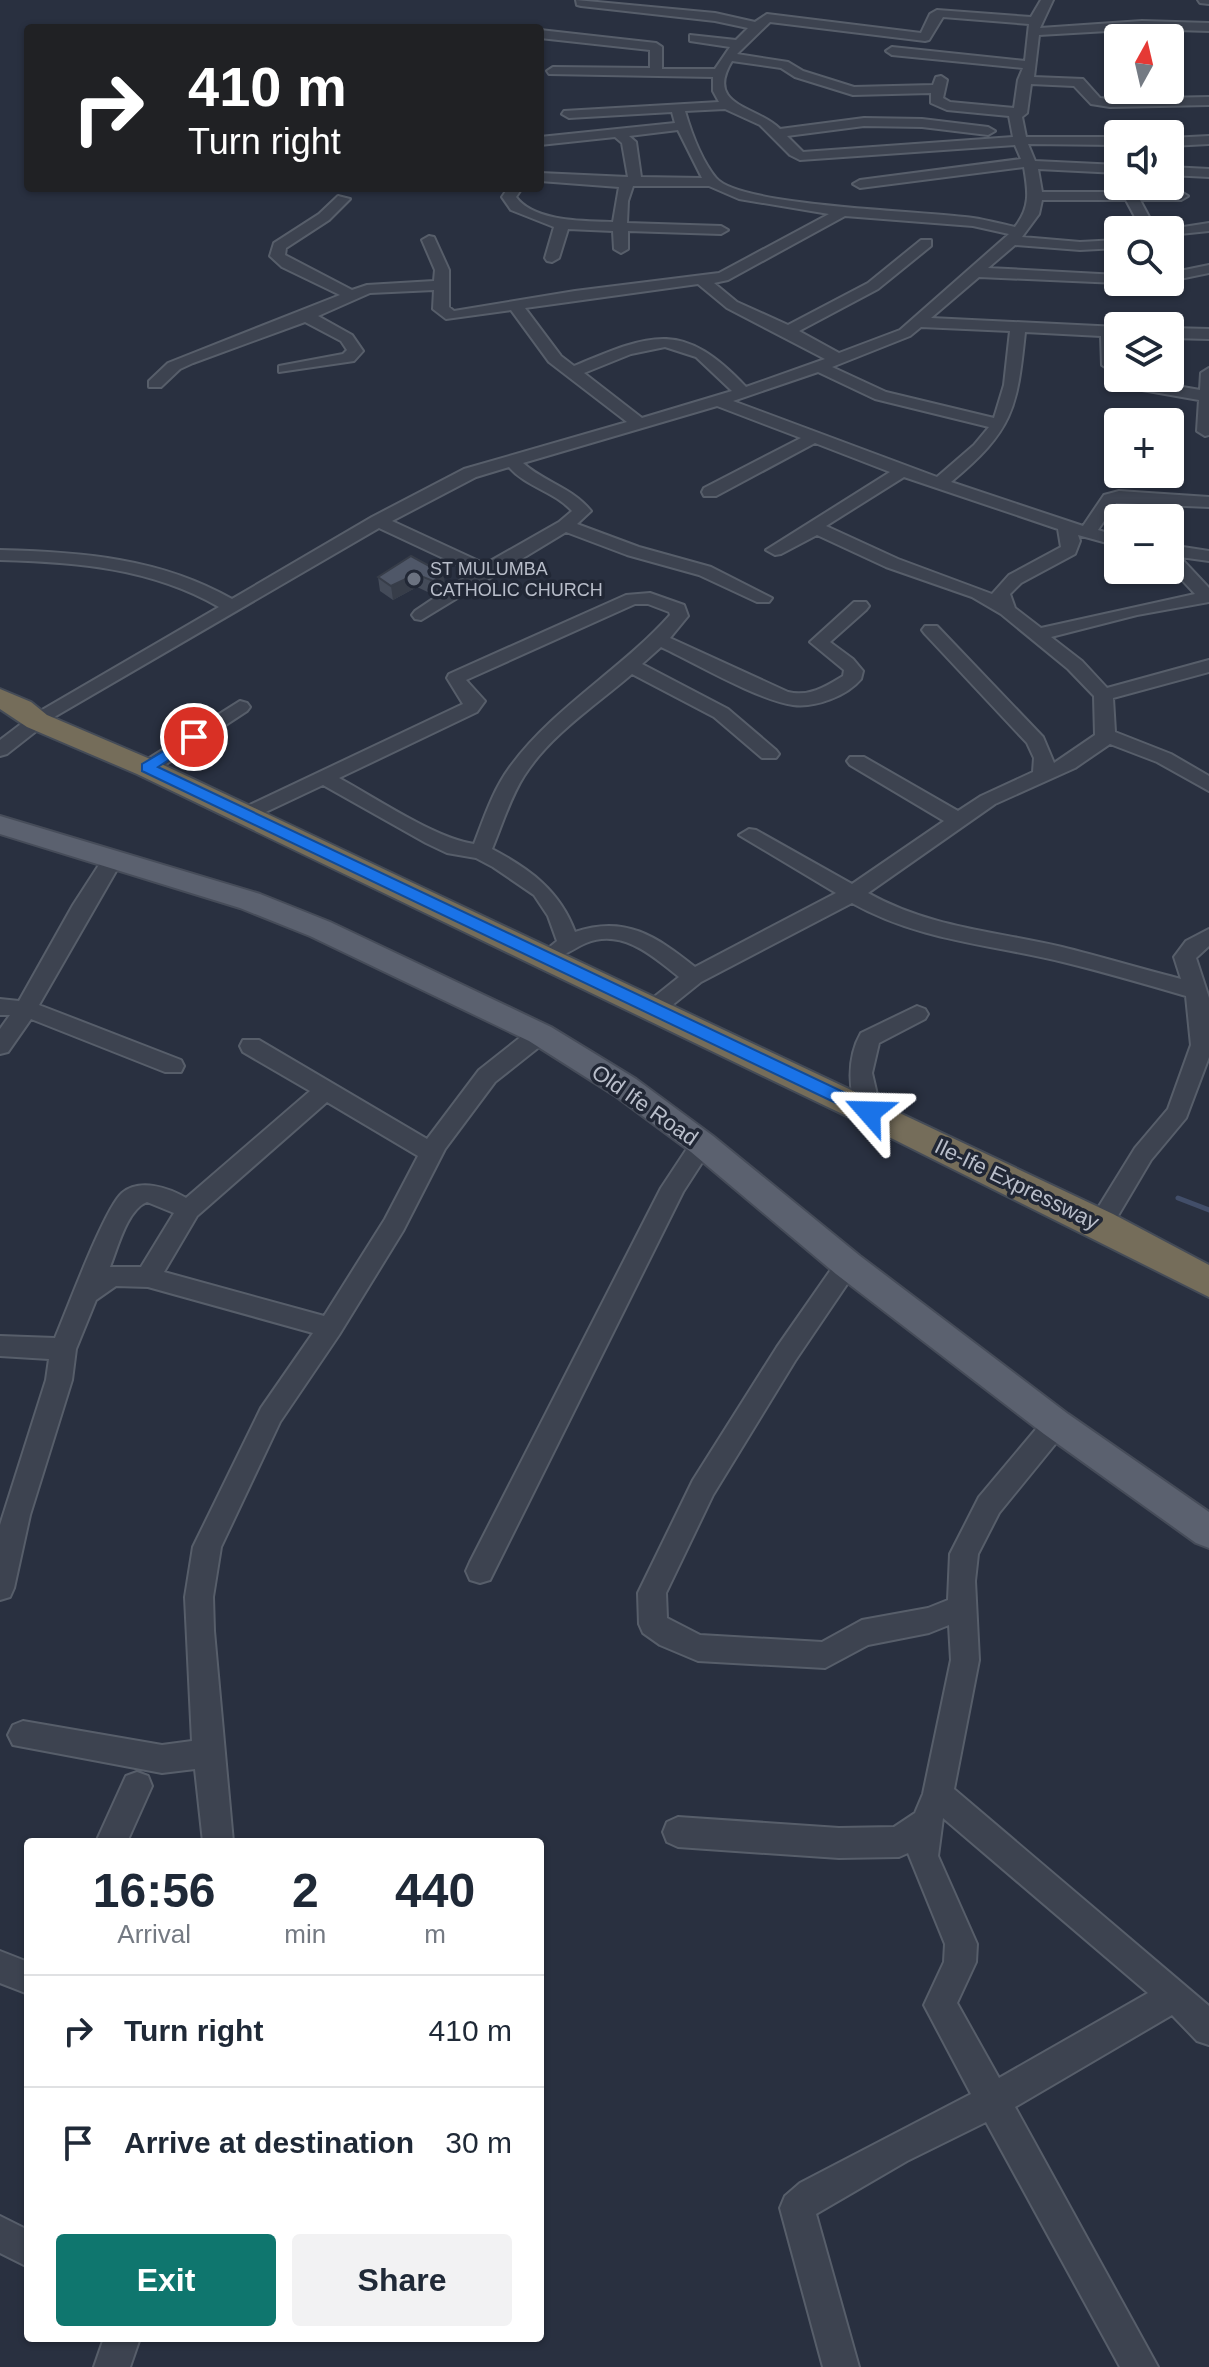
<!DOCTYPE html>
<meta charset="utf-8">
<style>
:root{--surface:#fff;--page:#f2f2f3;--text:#1f2937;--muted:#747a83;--line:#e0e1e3;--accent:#0f766e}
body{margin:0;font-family:Arial,sans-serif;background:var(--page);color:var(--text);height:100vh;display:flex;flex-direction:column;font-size:30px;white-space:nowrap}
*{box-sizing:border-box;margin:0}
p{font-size:26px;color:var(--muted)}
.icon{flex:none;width:44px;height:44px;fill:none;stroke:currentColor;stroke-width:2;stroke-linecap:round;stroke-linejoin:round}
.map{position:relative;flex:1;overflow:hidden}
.details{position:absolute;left:24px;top:1838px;width:520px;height:504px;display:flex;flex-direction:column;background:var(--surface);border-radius:8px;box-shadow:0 2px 6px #0004}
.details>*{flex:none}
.hud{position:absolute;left:24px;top:24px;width:520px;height:168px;border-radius:8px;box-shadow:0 2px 6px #0004;background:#202124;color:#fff;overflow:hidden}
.needle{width:52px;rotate:8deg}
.fabs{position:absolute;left:1104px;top:24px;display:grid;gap:16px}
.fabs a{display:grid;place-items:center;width:80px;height:80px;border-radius:8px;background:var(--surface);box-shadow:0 2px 6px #0004;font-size:40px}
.pin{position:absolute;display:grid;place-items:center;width:68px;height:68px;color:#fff;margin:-34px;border:4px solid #fff;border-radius:50%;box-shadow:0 2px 8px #0007}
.me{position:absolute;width:88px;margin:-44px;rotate:295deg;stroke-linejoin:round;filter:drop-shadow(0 0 6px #0008)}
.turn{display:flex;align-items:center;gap:28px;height:168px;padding:0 32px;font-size:36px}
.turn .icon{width:104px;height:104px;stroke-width:2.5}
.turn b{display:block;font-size:56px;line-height:68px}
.eta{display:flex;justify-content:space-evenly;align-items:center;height:136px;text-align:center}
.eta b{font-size:48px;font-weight:800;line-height:56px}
.cta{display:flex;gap:16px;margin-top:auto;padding:16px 32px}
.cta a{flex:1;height:92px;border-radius:8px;background:var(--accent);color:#fff;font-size:32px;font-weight:800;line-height:92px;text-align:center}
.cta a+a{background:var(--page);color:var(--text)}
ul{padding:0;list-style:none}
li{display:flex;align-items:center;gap:24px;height:112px;padding:0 32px;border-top:2px solid var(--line)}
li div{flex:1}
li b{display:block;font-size:30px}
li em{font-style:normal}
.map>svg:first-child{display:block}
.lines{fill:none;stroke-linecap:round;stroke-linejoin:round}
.stream{stroke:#424e69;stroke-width:5}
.minor-casing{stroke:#575e6a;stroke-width:4}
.major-casing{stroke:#464c59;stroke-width:4}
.highway-casing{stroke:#444b57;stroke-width:4}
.minor{fill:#3d4350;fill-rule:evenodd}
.major{fill:#5b616f;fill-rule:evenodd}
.highway{fill:#756d5a;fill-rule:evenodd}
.wall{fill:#444b59}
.shaded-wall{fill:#373d49}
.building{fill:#4f5768;stroke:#373d49;stroke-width:2}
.route{fill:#1a73e8;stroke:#114b97;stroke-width:2}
.worship-dot{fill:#6b7280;stroke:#212735;stroke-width:3}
.labels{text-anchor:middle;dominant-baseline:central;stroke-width:7;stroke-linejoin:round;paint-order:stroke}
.far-poi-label{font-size:18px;fill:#b9beca;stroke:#212735;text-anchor:start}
.street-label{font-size:22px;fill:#b9beca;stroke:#212735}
</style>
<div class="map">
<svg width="1209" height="2367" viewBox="0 0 1209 2367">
<rect width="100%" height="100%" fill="#293040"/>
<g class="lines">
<path class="stream" d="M 1178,1198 L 1209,1210"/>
<defs>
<path id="minor" d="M 576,0 L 715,13 L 755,22 L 767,14 L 921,33 L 930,14 L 937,10 L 1031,17 L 1041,0 L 1053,0 L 1040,28 L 1142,21 L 1209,23 L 1209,31 L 1142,29 L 1039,35 L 1034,77 L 1083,79 L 1100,98 L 1110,99 L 1209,97 L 1209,105 L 1110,107 L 1091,104 L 1074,86 L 1031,84 L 1027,113 L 1022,117 L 1026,137 L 1118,137 L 1118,145 L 1028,144 L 1035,161 L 1118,165 L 1118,173 L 1038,169 L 1042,192 L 1181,192 L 1188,196 L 1181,200 L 1140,200 L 1156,230 L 1142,230 L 1126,200 L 1042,200 L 1039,214 L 1022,237 L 1080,242 L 1118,240 L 1118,248 L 1080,250 L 1015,245 L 988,268 L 1118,275 L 1118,282 L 1123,282 L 1118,283 L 979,277 L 931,318 L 1118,327 L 1118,365 L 1110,370 L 1102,365 L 1101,336 L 1025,332 C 1017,410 1013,430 951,482 L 1083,526 L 1104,495 L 1119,491 L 1209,497 L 1209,507 L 1116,503 L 1098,530 L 1118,536 L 1118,546 L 1078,535 L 1080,541 L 1075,554 L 1021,583 L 1010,594 L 1015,608 L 1041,628 L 1195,594 L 1170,567 L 1170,545 L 1209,551 L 1209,561 L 1180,557 L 1209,588 L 1209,602 L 1137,615 L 1051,637 L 1082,661 L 1107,688 L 1209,660 L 1209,672 L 1113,698 L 1115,732 L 1171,754 L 1209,776 L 1209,791 L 1157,762 L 1110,744 L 1075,768 L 995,804 L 868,893 C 931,928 994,931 1062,947 C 1102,957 1142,969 1181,979 L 1174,957 L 1186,941 L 1209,929 L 1209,946 L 1196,958 L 1209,998 L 1209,1057 L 1186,1118 L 1151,1160 L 1109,1231 L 1100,1233 L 1091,1231 L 1088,1224 L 1135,1148 L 1168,1109 L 1191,1045 L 1186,996 C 1145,984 1104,972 1063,962 C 989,944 920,941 852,903 L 701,982 L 660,1015 L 644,1015 L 641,1010 L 644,1005 L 679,977 C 653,956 622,928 586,943 C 576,947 568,954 557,957 L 549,955 L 546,950 L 557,941 L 548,916 L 534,895 L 493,867 L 476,858 L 447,853 L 426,843 L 323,785 L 251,819 L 244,821 L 234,815 L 237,811 L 463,704 L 447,678 L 449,674 L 626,595 L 650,593 L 684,605 L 688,616 L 670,638 L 788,692 C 809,697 825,687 843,676 L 844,670 L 810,642 L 854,602 L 866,602 L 869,606 L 866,610 L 830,642 L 853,659 L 863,671 L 861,679 C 847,696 815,708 793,705 C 758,700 695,663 661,647 L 642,664 L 728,709 L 776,750 L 779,754 L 776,758 L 762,758 L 714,717 L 632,674 C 596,705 550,735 524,776 C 510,798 502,825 492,849 C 530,869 560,891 575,932 C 625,915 656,936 695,967 L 836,893 L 739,835 L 749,829 L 756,830 L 852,884 L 944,821 L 850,765 L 847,761 L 850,757 L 864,757 L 958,811 L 981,796 L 1033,772 L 1034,758 L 1027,743 L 925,634 L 922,630 L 925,626 L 937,626 L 1043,737 L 1054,763 L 1095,735 L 1094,696 L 1068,669 L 1001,614 L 972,597 L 886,567 L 817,535 L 781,554 L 775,555 L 766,550 L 890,472 L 815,443 L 716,496 L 704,496 L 702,492 L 704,488 L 801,438 L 717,406 L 523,463 C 544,482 573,488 591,511 L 577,524 L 639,547 L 711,567 L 772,598 L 769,602 L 757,602 L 699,575 L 627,555 L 566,532 L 421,620 L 415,619 L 412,615 L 415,611 L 473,572 L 379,528 L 37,727 L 35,732 L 7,754 L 0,756 L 0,740 L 21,724 L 28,722 L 30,717 L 219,607 C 151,568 77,562 0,560 L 0,550 C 81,552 160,558 232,599 L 372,517 L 464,469 L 627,422 L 549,362 L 511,310 L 446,319 L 433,309 L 434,290 L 370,293 L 318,316 L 352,335 L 363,351 L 354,361 L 279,372 L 279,366 L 343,354 L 347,350 L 341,341 L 305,322 L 193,363 L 180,369 L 161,387 L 149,387 L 149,381 L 168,363 L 340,295 L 282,267 L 270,256 L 274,243 L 319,214 L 338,196 L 350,199 L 329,220 L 286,248 L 285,255 L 352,290 L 367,285 L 434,281 L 435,270 L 422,240 L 429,236 L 434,237 L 449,270 L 449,307 L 454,311 L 575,291 L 719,273 L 829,214 L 739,199 L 709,186 L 633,186 L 628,201 L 627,223 L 721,226 L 728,230 L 721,234 L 628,231 L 628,249 L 621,253 L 614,249 L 613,231 L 568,229 L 559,258 L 552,262 L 547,261 L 545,258 L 554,227 L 511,210 L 502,197 L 508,188 L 522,188 L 516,197 C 534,222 585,221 613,222 L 619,187 L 540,181 L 540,173 L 628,177 L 622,143 L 615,137 L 540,145 L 540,137 L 675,123 L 672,112 L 569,118 L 562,114 L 564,111 L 719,102 L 713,91 L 713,77 L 549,74 L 547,71 L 553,67 L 650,68 L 650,50 L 540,38 L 540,30 L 656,43 L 662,47 L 662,69 L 715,69 L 730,47 L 690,41 L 690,35 L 736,40 L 748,28 L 715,21 L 581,6 L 577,5 ZM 943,17 L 1029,24 L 1025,61 L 892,47 L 886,51 L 892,55 L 1023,68 L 1018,80 L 1014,108 L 950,102 L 943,98 L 947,80 L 941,76 L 936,77 L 933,85 L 854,87 L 803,71 L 788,62 L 737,54 L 770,22 L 925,41 L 929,40 ZM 732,61 L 781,68 L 795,77 L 853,95 L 931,93 L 931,103 L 947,110 L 1009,116 L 1013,137 L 803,152 L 787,136 L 864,126 L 922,127 L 988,135 L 995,131 L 988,127 L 922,119 L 864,118 L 780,129 C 758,106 704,107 732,61 ZM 725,109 L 760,125 L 790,155 L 800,160 L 1015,145 L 1021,159 L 860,180 L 853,184 L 860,188 L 1024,167 C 1028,191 1031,206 1015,227 C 1001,224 987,220 973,218 C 928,211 740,207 716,178 C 702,161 691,132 685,111 ZM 678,130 L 702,178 L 641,177 L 636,142 L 629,136 ZM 845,216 L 973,226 L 1009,234 L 900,330 L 839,353 L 799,331 L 878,289 L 931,246 L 931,240 L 921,240 L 868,283 L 788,325 L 737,302 L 714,283 L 728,280 ZM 698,284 L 727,308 L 825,359 L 746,387 C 683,320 653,333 574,366 L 561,356 L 525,308 ZM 921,327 L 1010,331 L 1004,385 L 994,418 L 886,392 L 832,367 L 910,336 ZM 665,347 L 696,357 L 732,391 L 642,418 L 584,373 L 631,354 ZM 818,372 L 875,399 L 989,427 L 974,445 L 937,477 L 733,401 ZM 509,467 C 526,487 554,491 572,511 L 559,522 L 485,564 L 392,521 L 476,477 ZM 904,477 L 1058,529 L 1061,547 L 1009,575 L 992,594 L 898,559 L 826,526 ZM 635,604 L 648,604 L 669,612 L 670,615 C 621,670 554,707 510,767 C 493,790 484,818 474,844 C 434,838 376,798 339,778 L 477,712 L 485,701 L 466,680 Z
M 1198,0 L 1209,0 L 1209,4 L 1200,3 Z
M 1209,136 L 1209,144 L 1170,146 L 1170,138 Z
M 1170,167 L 1209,169 L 1209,177 L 1170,175 Z
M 1209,223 L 1209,231 L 1170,235 L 1170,230 L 1164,230 Z
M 1209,265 L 1209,273 L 1170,281 L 1170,273 Z
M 1170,328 L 1209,329 L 1209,339 L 1170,338 Z
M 1209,368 L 1209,435 L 1205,436 L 1197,431 L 1199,400 L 1131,388 L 1123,383 L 1131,378 L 1200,390 L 1201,373 Z
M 240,701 L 247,703 L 250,707 L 247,711 L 154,772 L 140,772 L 137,768 L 140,764 Z
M 113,852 L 123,859 L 39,1005 L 181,1060 L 184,1066 L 181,1072 L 165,1072 L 31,1019 L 8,1052 L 0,1054 L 0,1029 L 10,1015 L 0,1015 L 0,999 L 19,1001 L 73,905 L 106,854 Z
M 917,1006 L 925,1009 L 928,1014 L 925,1019 L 879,1043 L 872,1073 L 881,1112 L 877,1118 L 869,1120 L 861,1118 C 847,1094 847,1057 861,1033 Z
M 540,1026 L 548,1028 L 551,1034 L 548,1040 L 495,1082 L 445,1149 L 403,1231 L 339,1335 L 280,1422 L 221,1547 L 213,1597 L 214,1631 L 233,1842 L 203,1842 L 195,1769 L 162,1773 L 13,1745 L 8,1735 L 13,1725 L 23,1721 L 162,1745 L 192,1741 L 185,1597 L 193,1547 L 261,1408 L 313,1333 L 148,1287 L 116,1286 L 96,1300 L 76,1349 L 72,1380 L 30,1515 L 14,1588 L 10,1597 L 0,1600 L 0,1525 L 46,1380 L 49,1359 L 0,1356 L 0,1336 L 55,1338 C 67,1310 104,1209 122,1193 C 140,1178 169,1188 186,1198 L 310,1091 L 243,1052 L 240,1046 L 243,1040 L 259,1040 L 427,1139 L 479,1070 L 532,1028 ZM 327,1102 L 418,1156 L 385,1219 L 324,1316 L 164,1272 L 197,1216 ZM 147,1202 L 174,1213 L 141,1267 L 110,1267 C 118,1247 127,1210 147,1202 Z
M 702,1135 L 710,1138 L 714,1144 L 683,1192 L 490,1580 L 480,1583 L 470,1580 L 466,1571 L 470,1562 L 661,1188 L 694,1138 Z
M 848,1255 L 857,1258 L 860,1265 L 795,1361 L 713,1495 L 666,1593 L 667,1618 L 700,1635 L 822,1642 L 862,1620 L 928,1608 L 948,1600 L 950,1554 L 979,1497 L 1047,1416 L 1056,1413 L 1065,1416 L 1069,1424 L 1065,1432 L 999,1513 L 978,1554 L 975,1581 L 979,1660 L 954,1789 L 1209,2006 L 1209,2045 L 1197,2041 L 1172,2015 L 1015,2107 L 1158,2367 L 1120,2367 L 986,2122 L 907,2161 L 816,2214 L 859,2367 L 823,2367 L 780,2208 L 785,2196 L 800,2183 L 971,2094 L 924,2005 L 944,1962 L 945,1944 L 908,1853 L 899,1857 L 839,1858 L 678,1847 L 667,1842 L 663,1832 L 667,1822 L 678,1817 L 839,1828 L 894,1827 L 915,1813 L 923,1794 L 951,1660 L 949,1625 L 929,1633 L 868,1645 L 825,1668 L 698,1661 L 660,1645 L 643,1633 L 639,1624 L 638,1593 L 693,1480 L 777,1347 L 839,1258 ZM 943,1818 L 1148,1993 L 999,2078 L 957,2003 L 976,1962 L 977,1944 L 938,1856 Z
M 137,1772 L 148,1776 L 152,1786 L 127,1842 L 96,1842 L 126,1776 Z
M 0,1951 L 28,1962 L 28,1994 L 0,1983 Z
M 0,2216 L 28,2230 L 28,2267 L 0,2253 Z
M 104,2338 L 140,2338 L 130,2367 L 94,2367 Z"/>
<path id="major" d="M 0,816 L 260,894 L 330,922 L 551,1027 L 636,1079 L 713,1136 L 860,1256 L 1068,1414 L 1209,1512 L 1209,1548 L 1196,1543 L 1044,1434 L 836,1274 L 691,1152 L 614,1095 L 529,1041 L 310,936 L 240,908 L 0,834 Z"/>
<path id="highway" d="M 0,689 L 31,702 L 47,715 L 157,762 L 1113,1214 L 1209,1265 L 1209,1297 L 857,1121 L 137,774 L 27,727 L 0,709 Z"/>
</defs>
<use href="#minor" class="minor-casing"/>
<use href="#major" class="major-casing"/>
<use href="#highway" class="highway-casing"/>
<use href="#minor" class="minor"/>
<use href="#major" class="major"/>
<use href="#highway" class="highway"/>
</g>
<path class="wall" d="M 411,556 L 445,587 L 434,595 L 417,587 L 393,600 L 380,591 L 378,577 Z"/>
<path class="shaded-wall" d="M 416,574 L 417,587 L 393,600 L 391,586 Z
M 444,574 L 445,587 L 434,595 L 433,581 Z"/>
<path class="building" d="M 411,556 L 444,574 L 433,581 L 416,574 L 391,586 L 378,577 Z"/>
<path class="route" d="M 194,733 L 199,734 L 199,740 L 158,767 L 875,1107 L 878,1112 L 869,1118 L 863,1116 L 142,771 L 142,764 Z"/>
<circle class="worship-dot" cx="414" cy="579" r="8"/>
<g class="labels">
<g class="far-poi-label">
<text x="430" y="569">ST MULUMBA<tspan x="430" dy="21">CATHOLIC CHURCH</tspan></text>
</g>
<g class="street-label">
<text transform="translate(645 1105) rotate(35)">Old Ife Road</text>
<text transform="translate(1017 1184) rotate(26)">Ile-Ife Expressway</text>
</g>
</g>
</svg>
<div class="fabs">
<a><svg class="needle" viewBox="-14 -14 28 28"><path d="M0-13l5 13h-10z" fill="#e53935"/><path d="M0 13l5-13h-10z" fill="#747a83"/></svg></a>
<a><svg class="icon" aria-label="sound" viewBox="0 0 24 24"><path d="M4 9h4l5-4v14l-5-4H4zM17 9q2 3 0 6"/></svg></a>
<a><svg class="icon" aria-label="search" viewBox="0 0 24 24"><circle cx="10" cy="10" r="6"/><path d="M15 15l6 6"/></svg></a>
<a><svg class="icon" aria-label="layers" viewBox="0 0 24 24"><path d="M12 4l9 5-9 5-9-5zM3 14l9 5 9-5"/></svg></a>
<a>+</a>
<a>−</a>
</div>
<div class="pin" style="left:194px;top:737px;background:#d93025"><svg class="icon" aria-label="arrive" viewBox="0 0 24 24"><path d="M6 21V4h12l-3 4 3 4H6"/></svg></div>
<svg class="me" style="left:869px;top:1112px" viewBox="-20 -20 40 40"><path d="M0-17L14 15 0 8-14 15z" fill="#1a73e8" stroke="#fff" stroke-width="4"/></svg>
<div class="hud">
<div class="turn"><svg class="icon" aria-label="right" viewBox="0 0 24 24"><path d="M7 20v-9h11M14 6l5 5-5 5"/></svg><div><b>410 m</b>Turn right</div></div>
</div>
<section class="details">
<div class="eta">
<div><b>16:56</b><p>Arrival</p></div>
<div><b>2</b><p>min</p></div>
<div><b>440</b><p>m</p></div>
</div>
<ul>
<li><svg class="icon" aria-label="right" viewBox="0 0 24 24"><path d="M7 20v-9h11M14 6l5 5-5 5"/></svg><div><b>Turn right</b></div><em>410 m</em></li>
<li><svg class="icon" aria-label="arrive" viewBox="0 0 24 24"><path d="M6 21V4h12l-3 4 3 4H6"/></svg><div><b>Arrive at destination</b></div><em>30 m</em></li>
</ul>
<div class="cta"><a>Exit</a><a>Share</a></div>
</section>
</div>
